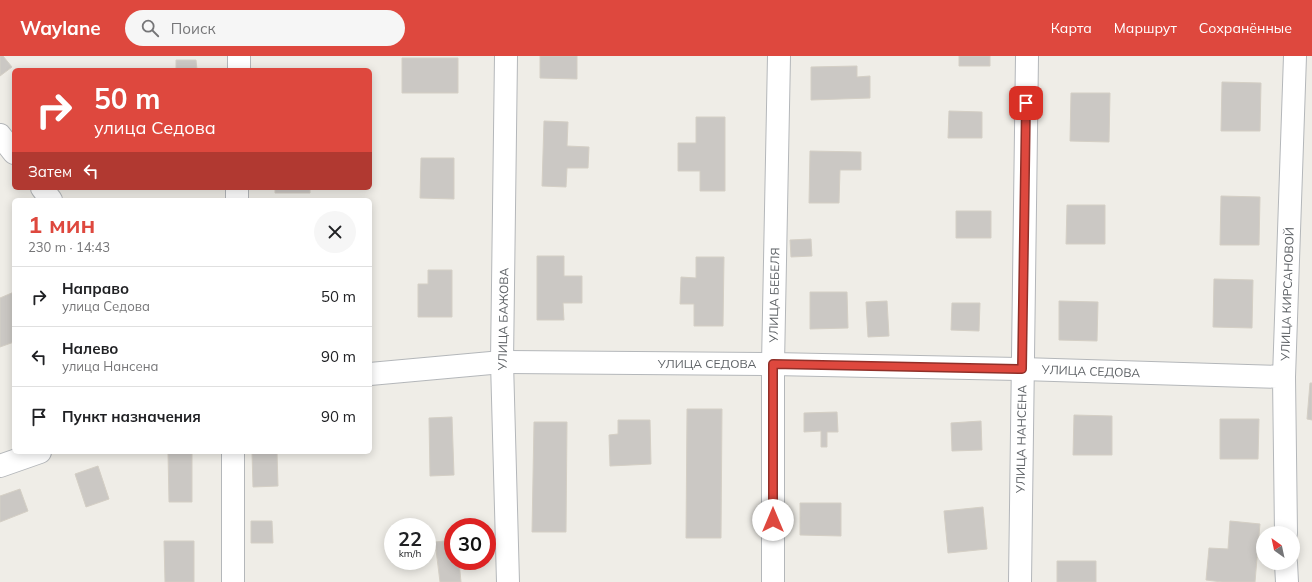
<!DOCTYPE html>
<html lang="ru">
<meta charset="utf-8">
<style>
:root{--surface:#fff;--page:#f6f6f6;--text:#202124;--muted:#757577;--line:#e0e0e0;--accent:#de483e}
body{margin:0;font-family:Mulish,sans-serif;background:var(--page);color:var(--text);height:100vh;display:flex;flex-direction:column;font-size:15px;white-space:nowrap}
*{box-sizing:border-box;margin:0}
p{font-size:13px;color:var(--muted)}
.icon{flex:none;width:22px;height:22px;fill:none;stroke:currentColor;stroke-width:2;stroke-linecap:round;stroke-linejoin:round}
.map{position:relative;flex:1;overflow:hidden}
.sheet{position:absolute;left:12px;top:142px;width:360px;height:256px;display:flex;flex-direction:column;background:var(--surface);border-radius:6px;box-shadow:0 2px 10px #0003}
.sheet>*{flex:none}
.guide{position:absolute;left:12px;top:12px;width:360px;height:122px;border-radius:6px;box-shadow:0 2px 10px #0003;background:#de483e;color:#fff;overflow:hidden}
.needle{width:26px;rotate:327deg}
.tools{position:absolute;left:1256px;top:470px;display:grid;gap:8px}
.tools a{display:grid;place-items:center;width:44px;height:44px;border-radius:50%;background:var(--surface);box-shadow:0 2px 10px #0003;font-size:20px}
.speed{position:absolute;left:384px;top:462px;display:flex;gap:8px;font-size:20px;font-weight:700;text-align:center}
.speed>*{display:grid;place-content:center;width:52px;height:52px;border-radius:50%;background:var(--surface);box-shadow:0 2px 10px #0003;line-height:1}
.speed small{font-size:10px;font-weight:400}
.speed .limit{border:6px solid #d22;background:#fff;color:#111}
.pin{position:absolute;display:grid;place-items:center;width:34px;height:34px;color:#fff;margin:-17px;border-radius:8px;box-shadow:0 2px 6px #0006}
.me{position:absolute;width:44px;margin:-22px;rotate:0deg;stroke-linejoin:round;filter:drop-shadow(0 0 3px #0008)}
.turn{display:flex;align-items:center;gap:14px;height:84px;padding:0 16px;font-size:18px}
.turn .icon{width:52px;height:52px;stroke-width:2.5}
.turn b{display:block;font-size:28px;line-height:34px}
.then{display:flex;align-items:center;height:38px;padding:0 16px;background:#0003;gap:8px;font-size:15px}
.round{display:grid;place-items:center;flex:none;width:42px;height:42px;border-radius:21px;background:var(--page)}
.head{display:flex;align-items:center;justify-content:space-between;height:68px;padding:0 16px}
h1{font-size:24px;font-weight:700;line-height:30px;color:var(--accent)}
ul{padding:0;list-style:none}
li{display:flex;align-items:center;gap:12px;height:60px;padding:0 16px;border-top:1px solid var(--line)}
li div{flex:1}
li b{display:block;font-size:15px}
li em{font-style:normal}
header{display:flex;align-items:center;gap:24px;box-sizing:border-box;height:56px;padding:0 20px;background:var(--accent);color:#fff}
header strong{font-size:19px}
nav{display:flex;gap:22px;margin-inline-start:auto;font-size:14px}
.search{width:280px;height:36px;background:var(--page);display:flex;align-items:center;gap:10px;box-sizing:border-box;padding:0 14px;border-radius:22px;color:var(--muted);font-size:15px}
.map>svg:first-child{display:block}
.building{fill:#cbc8c4;stroke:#d4cfc5}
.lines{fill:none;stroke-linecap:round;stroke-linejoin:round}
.minor-casing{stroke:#b4b7ba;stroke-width:24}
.tertiary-casing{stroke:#b4b7ba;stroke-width:24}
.secondary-casing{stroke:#b3b6ba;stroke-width:24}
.minor{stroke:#fff;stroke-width:22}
.tertiary{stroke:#fff;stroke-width:22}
.secondary{stroke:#fff;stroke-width:22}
.route-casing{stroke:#902f28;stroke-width:10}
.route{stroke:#de483e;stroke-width:7}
.labels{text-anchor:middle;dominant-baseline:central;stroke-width:3;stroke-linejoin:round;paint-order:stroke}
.street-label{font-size:12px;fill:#5e6266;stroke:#fff}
</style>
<header>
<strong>Waylane</strong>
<div class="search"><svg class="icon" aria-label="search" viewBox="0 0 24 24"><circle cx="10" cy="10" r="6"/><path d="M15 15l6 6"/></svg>Поиск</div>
<nav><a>Карта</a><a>Маршрут</a><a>Сохранённые</a></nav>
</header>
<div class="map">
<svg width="1312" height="526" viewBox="0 0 1312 526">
<rect width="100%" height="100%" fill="#efede7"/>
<path class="building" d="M 0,0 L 3,0 L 12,11 L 0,20 Z
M 540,0 L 577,0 L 577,23 L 540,22 Z
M 959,0 L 990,0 L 990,10 L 959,10 Z
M 402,2 L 458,2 L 458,37 L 402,37 Z
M 176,4 L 196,4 L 197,14 L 176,14 Z
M 857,10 L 857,21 L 870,20 L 870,42 L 811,44 L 811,11 Z
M 1222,26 L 1261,27 L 1260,75 L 1221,75 Z
M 1071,37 L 1110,37 L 1109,86 L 1070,85 Z
M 949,55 L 982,56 L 982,82 L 948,82 Z
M 696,61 L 725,61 L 725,135 L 700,135 L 700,115 L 678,115 L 678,87 L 696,87 Z
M 544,65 L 568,66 L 567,90 L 589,91 L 588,112 L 567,112 L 566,131 L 542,130 Z
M 810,95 L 861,96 L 861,114 L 840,114 L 839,147 L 809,147 Z
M 421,102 L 454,102 L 454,143 L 420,142 Z
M 275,132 L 310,132 L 310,137 L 275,137 Z
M 1221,140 L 1260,141 L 1259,189 L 1220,189 Z
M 1067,149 L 1105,149 L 1105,188 L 1066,188 Z
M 956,155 L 991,155 L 991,182 L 956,182 Z
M 811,183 L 812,200 L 791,201 L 790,184 Z
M 537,200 L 564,200 L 564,220 L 582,220 L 582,247 L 563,247 L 564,264 L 537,264 Z
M 696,201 L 724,201 L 723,270 L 694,270 L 694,248 L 680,248 L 681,221 L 696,222 Z
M 428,214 L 452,214 L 452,261 L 418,261 L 418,228 L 428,228 Z
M 1214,223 L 1253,224 L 1252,272 L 1213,271 Z
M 14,236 L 14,286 L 0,291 L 0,242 Z
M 810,236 L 847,236 L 848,272 L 810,273 Z
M 887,245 L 889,280 L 868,281 L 866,246 Z
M 1059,245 L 1098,246 L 1097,285 L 1059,284 Z
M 952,247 L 980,247 L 979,275 L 951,274 Z
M 1310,327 L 1312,327 L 1312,364 L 1307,363 Z
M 687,353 L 722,353 L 721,482 L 686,482 Z
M 837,356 L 838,376 L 827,376 L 827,391 L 821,391 L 821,375 L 804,376 L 804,357 Z
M 1074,359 L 1112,360 L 1112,399 L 1073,399 Z
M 452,361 L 454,419 L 430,420 L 429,362 Z
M 1220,363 L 1259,363 L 1258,403 L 1220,403 Z
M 618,364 L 650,364 L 651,408 L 610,410 L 609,379 L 618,378 Z
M 981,365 L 982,394 L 952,395 L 951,367 Z
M 534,366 L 567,366 L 566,476 L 532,476 Z
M 168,396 L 192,396 L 192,446 L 169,446 Z
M 252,396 L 277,396 L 278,430 L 253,431 Z
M 98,410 L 109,443 L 86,451 L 75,418 Z
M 20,433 L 28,455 L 0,466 L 0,440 Z
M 800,447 L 841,447 L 841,480 L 800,479 Z
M 983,451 L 987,493 L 948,497 L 944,455 Z
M 251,465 L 272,465 L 273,487 L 251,487 Z
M 1230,465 L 1260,468 L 1255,526 L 1222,526 L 1206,524 L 1209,492 L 1228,493 Z
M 453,484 L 453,505 L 459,505 L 461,526 L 440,526 L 435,486 Z
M 164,485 L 194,485 L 194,526 L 165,526 Z
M 1057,505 L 1096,505 L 1096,526 L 1057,526 Z"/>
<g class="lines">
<defs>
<path id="minor" d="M 506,0 L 502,306 L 508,526
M 239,14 L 239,0
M 0,79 L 14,97
M 42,132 L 51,144
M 237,144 L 237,132
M 1022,313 L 1284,321
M 1286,477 L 1284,321 L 1295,0
M 1286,507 L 1287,526
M 233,526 L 233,396
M 773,526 L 773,308 L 779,0"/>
<path id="tertiary" d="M 370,318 L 502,306 L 773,308 L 1022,313
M 0,410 L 40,396"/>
<path id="secondary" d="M 1020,526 L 1027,0"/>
</defs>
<use href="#minor" class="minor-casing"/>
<use href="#tertiary" class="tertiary-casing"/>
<use href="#secondary" class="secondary-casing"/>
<use href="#minor" class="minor"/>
<use href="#tertiary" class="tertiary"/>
<use href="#secondary" class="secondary"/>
</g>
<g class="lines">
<defs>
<path id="route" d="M 773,464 L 773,308 L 1022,313 L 1026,47"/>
</defs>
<use href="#route" class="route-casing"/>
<use href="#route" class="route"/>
</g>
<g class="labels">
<g class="street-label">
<text transform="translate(1287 238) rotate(-88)">УЛИЦА КИРСАНОВОЙ</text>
<text transform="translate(774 239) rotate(-89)">УЛИЦА БЕБЕЛЯ</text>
<text transform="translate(503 263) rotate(-89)">УЛИЦА БАЖОВА</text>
<text x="707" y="307">УЛИЦА СЕДОВА</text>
<text transform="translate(1091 315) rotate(2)">УЛИЦА СЕДОВА</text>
<text transform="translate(1021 383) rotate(-89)">УЛИЦА НАНСЕНА</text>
</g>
</g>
</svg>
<div class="tools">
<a><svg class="needle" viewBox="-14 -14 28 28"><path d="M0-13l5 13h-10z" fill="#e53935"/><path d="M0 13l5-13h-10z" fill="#757577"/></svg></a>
</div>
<div class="speed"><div>22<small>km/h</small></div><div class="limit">30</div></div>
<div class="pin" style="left:1026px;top:47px;background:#d93025"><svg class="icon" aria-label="arrive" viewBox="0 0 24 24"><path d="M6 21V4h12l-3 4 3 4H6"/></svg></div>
<svg class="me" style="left:773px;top:464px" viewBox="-20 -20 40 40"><circle r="19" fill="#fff"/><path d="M0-13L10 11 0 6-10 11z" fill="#de483e"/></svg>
<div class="guide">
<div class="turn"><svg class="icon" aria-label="right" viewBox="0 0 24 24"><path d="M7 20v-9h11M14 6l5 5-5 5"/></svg><div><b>50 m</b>улица Седова</div></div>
<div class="then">Затем<svg class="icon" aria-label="left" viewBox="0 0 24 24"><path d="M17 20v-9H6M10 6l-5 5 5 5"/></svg></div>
</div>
<section class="sheet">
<div class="head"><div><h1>1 мин</h1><p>230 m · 14:43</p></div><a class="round"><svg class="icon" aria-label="close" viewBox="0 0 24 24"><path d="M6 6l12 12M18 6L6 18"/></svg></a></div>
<ul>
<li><svg class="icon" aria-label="right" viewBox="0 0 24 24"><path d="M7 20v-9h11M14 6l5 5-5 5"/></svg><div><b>Направо</b><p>улица Седова</p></div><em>50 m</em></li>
<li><svg class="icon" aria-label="left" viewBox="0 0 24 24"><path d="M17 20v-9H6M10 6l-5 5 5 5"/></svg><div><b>Налево</b><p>улица Нансена</p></div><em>90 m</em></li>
<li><svg class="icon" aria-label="arrive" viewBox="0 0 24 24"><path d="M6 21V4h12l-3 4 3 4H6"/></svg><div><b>Пункт назначения</b></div><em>90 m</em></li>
</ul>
</section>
</div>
